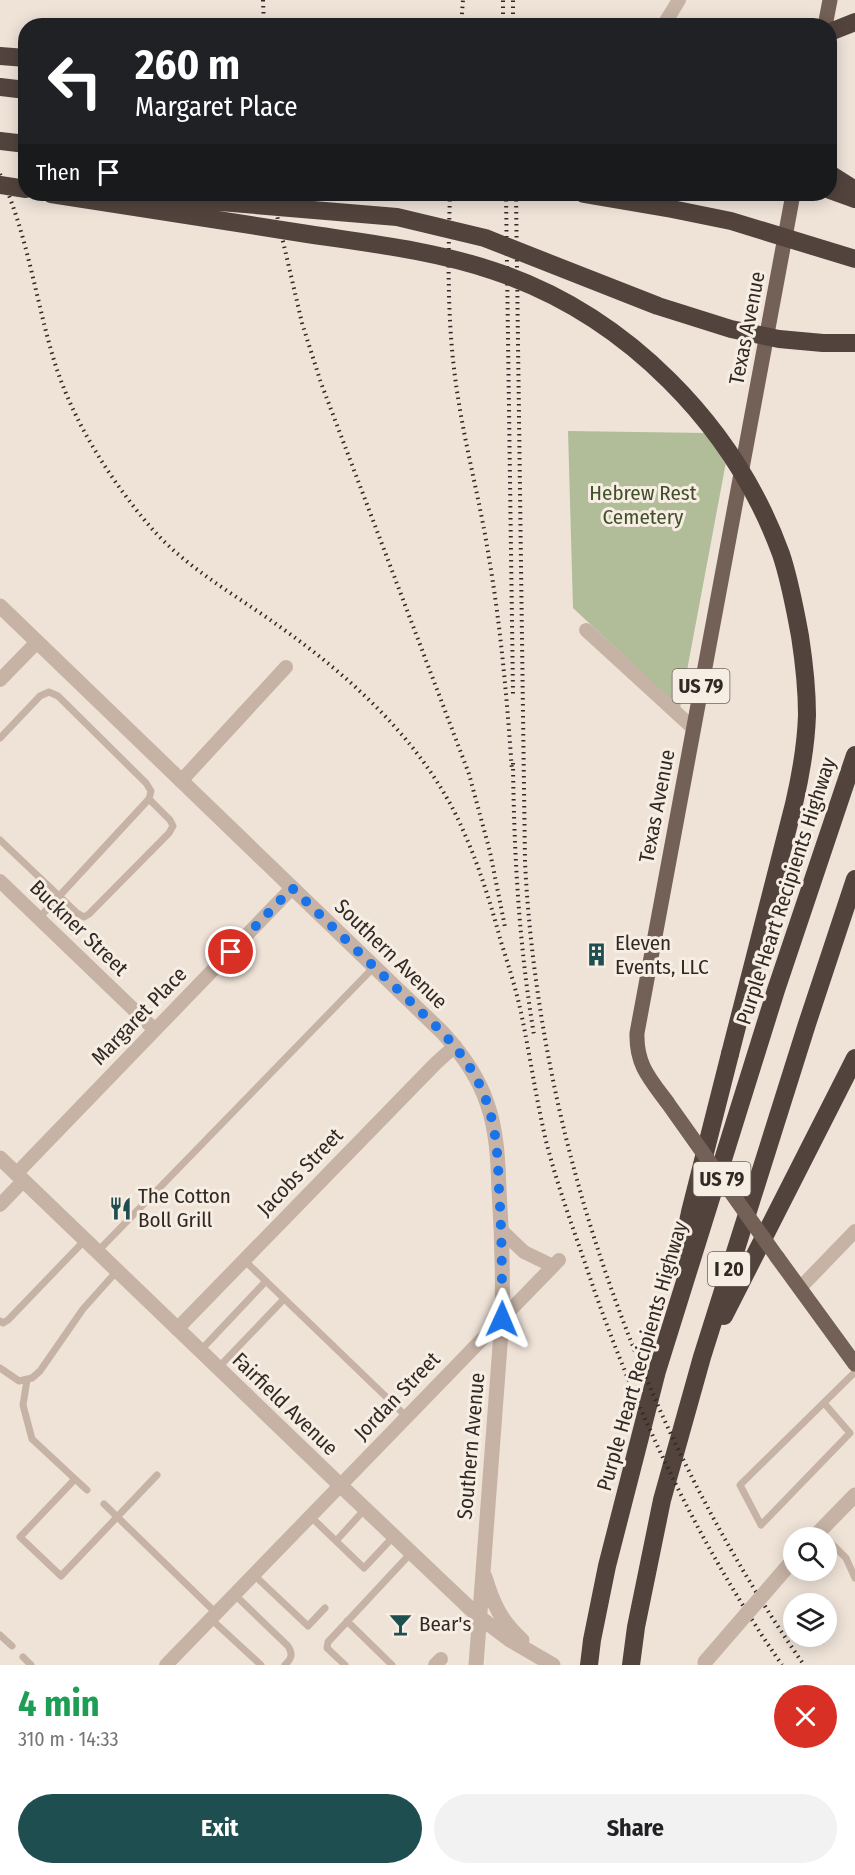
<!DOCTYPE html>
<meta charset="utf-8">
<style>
:root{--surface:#fff;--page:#f2f2f2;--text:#202124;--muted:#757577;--accent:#1e4e50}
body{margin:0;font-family:"Fira Sans Condensed",sans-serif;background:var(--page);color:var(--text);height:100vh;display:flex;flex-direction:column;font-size:22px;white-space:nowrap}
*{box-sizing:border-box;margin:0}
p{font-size:20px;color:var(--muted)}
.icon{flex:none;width:33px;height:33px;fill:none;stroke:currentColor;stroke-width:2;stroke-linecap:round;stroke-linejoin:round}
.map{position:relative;height:1665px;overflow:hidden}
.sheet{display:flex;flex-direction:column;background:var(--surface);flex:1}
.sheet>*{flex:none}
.hud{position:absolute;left:18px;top:18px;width:819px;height:183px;border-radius:24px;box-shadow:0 3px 15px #0003;background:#202124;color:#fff;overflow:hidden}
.tools{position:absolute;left:783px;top:1527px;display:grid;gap:12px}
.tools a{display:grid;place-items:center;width:54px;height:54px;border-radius:50%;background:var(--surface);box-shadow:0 3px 15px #0003;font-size:30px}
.pin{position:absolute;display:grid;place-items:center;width:51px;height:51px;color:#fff;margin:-26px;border:3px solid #fff;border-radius:50%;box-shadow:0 2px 6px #0007}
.me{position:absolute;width:66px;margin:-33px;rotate:1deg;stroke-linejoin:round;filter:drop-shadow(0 0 4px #0008)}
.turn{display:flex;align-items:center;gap:21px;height:126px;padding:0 18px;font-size:27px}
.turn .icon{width:78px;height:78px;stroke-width:2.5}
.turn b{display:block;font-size:42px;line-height:51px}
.then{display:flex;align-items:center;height:57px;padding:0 18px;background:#0003;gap:12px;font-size:22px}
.round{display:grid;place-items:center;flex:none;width:63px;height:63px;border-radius:32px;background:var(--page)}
.overview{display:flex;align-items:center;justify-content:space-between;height:102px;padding:0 18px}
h1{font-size:36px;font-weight:700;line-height:45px;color:#1e9e55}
.primary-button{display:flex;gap:12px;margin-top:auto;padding:12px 18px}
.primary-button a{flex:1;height:69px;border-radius:36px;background:var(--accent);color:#fff;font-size:24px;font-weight:700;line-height:69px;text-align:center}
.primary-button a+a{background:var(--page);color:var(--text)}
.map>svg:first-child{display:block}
.green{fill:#b1bd99}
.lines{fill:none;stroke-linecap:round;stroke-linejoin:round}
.service{stroke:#c6b3a5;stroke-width:7}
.minor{stroke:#c6b3a5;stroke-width:14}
.tertiary{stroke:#c6b3a5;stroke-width:15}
.primary{stroke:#736057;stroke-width:15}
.motorway{stroke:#52433d;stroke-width:18}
.rail{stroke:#322926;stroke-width:4;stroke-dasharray:1.5 4.5;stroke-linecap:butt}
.tertiary-bridge{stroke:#c6b3a5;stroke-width:15}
.primary-bridge{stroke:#736057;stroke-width:15}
.motorway-bridge{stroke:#52433d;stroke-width:18}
.route{stroke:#1a73e8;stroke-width:10;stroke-dasharray:0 18}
.labels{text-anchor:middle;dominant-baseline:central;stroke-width:6;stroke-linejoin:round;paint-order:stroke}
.shield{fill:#f7eee3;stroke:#6d645f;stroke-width:1.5}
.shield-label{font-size:20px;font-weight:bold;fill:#322926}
.street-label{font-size:21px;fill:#322926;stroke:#f7eee3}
.park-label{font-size:21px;fill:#424f2b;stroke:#f7eee3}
.poi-label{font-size:21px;fill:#322926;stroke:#f7eee3;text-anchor:start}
</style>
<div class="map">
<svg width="855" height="1665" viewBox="0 0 855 1665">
<rect width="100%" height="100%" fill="#efe3d8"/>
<path class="green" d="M 568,431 L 706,433 L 726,462 L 680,708 L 573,608 Z"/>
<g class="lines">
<path class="service" d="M 0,738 L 40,696 L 49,692 L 58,696 L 146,783 L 151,791 L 149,799 L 38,919
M 0,840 L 77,913 L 84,917 L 89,914 L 169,833 L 173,826 L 170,820 L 149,799
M 98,1251 L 374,967
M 244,1260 L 407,1417
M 0,1321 L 3,1323 L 8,1320 L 85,1240
M 200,1351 L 266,1281
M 0,1368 L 19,1381 L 32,1378 L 40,1371 L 83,1309 L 117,1271
M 218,1368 L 284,1299
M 27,1380 L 23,1405 L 32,1439 L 75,1479 L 20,1537 L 61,1576 L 157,1475
M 824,1403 L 850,1433 L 761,1525 L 740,1485 L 855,1372
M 75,1479 L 87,1490
M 104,1504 L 216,1613
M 310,1516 L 364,1568 L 394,1536
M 826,1538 L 846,1558 L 855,1578
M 336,1541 L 365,1509
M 254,1575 L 308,1626 L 325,1608
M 235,1595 L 288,1646 C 293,1654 292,1658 285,1665
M 211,1619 L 261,1665
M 347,1621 L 392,1665
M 0,1635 L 12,1646
M 23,1657 L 31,1665
M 345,1665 L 327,1648 L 328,1642 L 411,1553"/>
<path class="minor" d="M 663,26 L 679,0
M 586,630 L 693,728
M 0,680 L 37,642
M 181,781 L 286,667
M 0,881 L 155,1030
M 16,1174 L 292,888
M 0,1205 L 23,1181
M 502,1231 L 524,1252 L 553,1266
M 800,1288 L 855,1231
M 177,1329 L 436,1063 L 455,1046
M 166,1665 L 559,1260
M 435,1665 L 441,1659"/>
<path class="tertiary" d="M 0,606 L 443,1033 C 462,1054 478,1076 487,1103 C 497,1131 498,1161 499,1190 C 502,1233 503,1276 502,1319 L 476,1665
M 0,1158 L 340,1485 L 478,1616 L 510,1640 L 553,1665
M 813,1538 L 855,1495
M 485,1577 C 493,1604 501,1621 522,1640"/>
<path class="primary" d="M 825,26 L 830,0
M 667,1102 C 649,1078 636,1064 637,1033 L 793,194
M 777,1257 L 855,1364"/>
<path class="motorway" d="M 830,32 L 855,22
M 0,56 L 26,58
M 0,87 L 26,90
M 0,141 L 26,144
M 830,174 L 855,190
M 830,190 L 855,199
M 679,1265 L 690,1212 L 730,1054
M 724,1316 L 855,1058
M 589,1665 L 592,1640 L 607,1566 L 657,1371 L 776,990 L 855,755
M 631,1665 L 636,1627 L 662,1500 L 702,1357 L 807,1024 L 855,879"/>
<path class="rail" d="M 263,0 L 264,26
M 461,26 L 463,0
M 503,26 L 503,0
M 513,26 L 513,0
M 0,174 C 27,233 35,296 53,357 C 71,418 107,475 147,523 C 183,566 231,592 276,624 C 347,674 414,734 454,811 C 475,853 489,897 501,942 C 508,964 515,986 520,1008 C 530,1054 536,1100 547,1145 C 558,1187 573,1228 587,1269 C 634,1408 698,1544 782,1665
M 272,194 L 302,323 L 321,383 L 469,774 L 490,852 L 505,927
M 450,194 C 448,257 447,321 456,384 C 464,443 480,500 489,558 C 501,628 507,700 512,771
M 506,194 L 513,694
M 516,194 L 525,862 C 539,1144 642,1433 804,1665
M 513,763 C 514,855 519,945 534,1035"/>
<path class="tertiary-bridge" d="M 705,1662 L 794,1559"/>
<path class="primary-bridge" d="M 667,1102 L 777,1257"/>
<path class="motorway-bridge" d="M 0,185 L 26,189
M 51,194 C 135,207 218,220 301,233 C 366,243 432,250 494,271 C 626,315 734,425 781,554 C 790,581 795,609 800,636 C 804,662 807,689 807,715 C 806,745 801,774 794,804 L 730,1054
M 125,194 L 397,217 L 485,238 L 658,306 L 731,329 L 779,339 L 823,343 L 855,343
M 584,194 L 672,209 L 731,221 L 855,259"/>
</g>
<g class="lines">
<path class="route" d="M 231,952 L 292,888 L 443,1033 C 462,1054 478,1076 487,1103 C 497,1131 498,1161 499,1190 C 502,1233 502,1276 502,1319"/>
</g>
<defs>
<symbol id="building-bare" viewBox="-9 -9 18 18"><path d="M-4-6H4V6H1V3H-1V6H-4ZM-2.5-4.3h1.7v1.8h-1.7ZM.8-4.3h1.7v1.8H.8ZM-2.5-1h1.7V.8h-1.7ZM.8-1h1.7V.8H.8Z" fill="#1e4e50" stroke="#f7eee3" stroke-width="2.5" paint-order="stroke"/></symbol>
<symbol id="restaurant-bare" viewBox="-9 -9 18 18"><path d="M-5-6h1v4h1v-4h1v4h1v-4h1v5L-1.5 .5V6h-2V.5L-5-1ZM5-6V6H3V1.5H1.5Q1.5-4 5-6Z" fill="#1e4e50" stroke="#f7eee3" stroke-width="2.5" paint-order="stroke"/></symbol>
<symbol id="bar-bare" viewBox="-9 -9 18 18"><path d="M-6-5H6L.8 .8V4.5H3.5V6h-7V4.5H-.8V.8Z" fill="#1e4e50" stroke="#f7eee3" stroke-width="2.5" paint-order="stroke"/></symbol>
</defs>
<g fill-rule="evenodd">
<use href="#building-bare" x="580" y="938" width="33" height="33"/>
<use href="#restaurant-bare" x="104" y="1192" width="33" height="33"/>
<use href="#bar-bare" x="384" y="1608" width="33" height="33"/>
</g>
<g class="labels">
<g class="shield">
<rect x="672.5" y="669" width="57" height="34" rx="4.5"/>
<rect x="693.5" y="1162" width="57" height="34" rx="4.5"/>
<rect x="708" y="1252" width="42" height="34" rx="4.5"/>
</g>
<g class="shield-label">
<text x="701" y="686">US 79</text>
<text x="722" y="1179">US 79</text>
<text x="729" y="1269">I 20</text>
</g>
<g class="street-label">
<text transform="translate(747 328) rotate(-79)">Texas Avenue</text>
<text transform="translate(657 806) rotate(-79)">Texas Avenue</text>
<text transform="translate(786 891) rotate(-72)">Purple Heart Recipients Highway</text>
<text transform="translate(79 928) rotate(44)">Buckner Street</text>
<text transform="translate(391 954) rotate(44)">Southern Avenue</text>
<text transform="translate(139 1016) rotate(-46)">Margaret Place</text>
<text transform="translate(300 1172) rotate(-46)">Jacobs Street</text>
<text transform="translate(642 1356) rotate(-74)">Purple Heart Recipients Highway</text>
<text transform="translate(397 1396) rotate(-46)">Jordan Street</text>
<text transform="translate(285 1404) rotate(44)">Fairfield Avenue</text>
<text transform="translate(471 1446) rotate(-85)">Southern Avenue</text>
</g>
<g class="park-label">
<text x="643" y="493">Hebrew Rest<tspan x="643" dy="24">Cemetery</tspan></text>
</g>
<g class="poi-label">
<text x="615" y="943">Eleven<tspan x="615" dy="24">Events, LLC</tspan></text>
<text x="138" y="1196">The Cotton<tspan x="138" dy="24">Boll Grill</tspan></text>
<text x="419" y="1624">Bear's</text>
</g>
</g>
</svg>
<div class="tools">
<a><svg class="icon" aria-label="search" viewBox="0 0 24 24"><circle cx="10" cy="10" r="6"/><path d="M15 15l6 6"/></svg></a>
<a><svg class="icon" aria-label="layers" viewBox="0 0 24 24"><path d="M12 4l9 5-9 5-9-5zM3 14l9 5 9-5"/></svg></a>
</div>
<div class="pin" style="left:231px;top:952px;background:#d93025"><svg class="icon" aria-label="arrive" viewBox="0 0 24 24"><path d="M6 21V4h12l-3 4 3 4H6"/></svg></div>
<svg class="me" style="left:502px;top:1319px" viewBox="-20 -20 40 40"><path d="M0-17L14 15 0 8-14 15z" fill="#1a73e8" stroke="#fff" stroke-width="4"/></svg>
<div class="hud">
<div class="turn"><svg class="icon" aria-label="left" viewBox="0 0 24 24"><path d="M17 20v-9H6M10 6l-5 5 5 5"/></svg><div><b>260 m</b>Margaret Place</div></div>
<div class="then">Then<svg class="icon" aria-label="arrive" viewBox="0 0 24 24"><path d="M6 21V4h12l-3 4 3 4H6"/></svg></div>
</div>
</div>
<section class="sheet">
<div class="overview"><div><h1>4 min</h1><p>310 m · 14:33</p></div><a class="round" style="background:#d93025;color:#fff"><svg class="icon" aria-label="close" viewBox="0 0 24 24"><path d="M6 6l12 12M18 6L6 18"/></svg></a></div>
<div class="primary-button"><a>Exit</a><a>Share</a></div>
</section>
